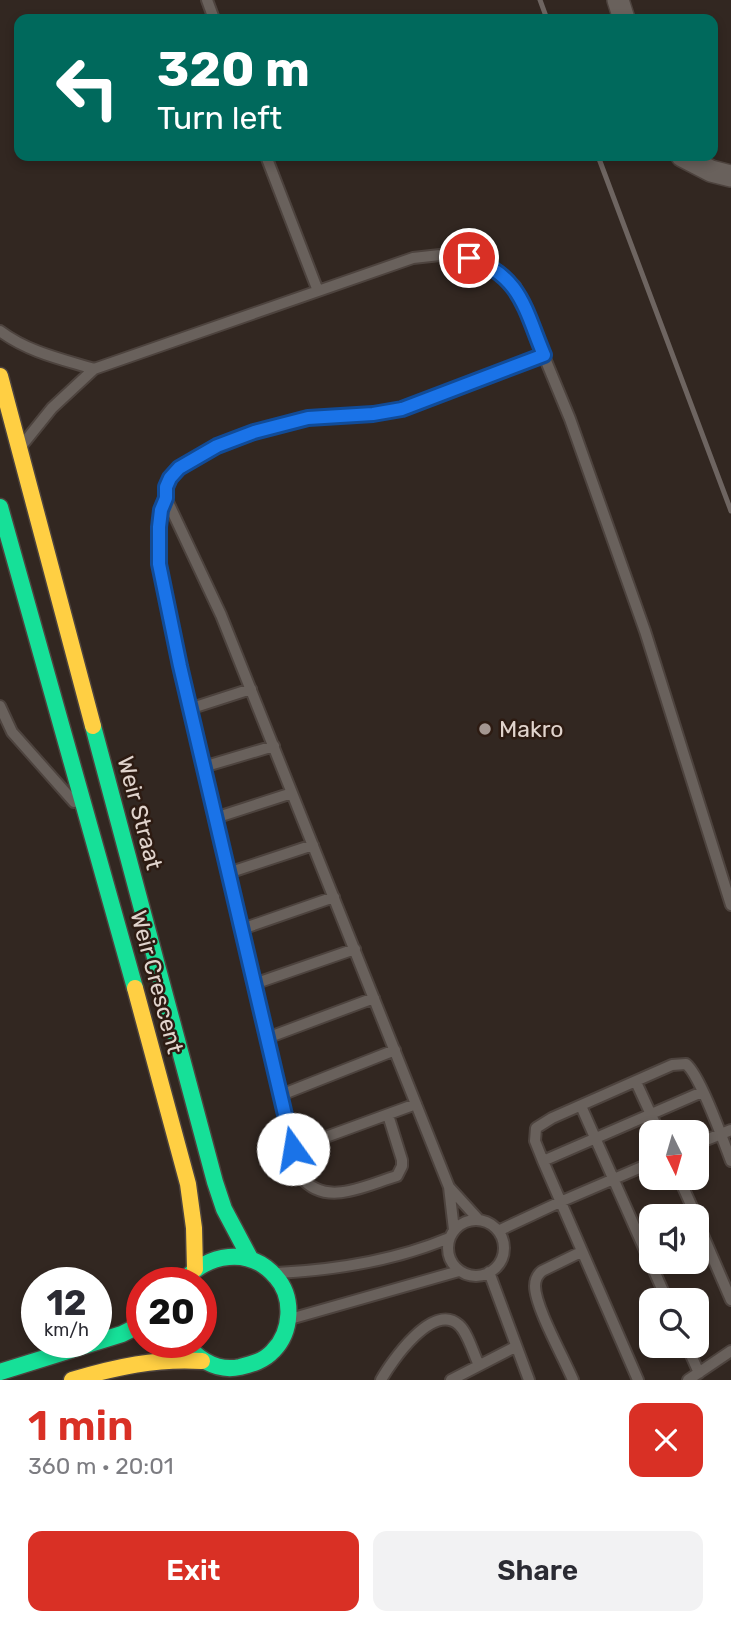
<!DOCTYPE html>
<meta charset="utf-8">
<style>
:root{--surface:#fff;--page:#f2f2f3;--text:#2b2b33;--muted:#7c7c81;--accent:#d93025}
body{margin:0;font-family:Rubik,sans-serif;background:var(--page);color:var(--text);height:100vh;display:flex;flex-direction:column;font-size:26px;white-space:nowrap}
*{box-sizing:border-box;margin:0}
p{font-size:23px;color:var(--muted)}
.icon{flex:none;width:38px;height:38px;fill:none;stroke:currentColor;stroke-width:2;stroke-linecap:round;stroke-linejoin:round}
.map{position:relative;height:1380px;overflow:hidden}
.panel{display:flex;flex-direction:column;background:var(--surface);flex:1}
.panel>*{flex:none}
.hud{position:absolute;left:14px;top:14px;width:704px;height:147px;border-radius:14px;box-shadow:0 4px 10px #0003;background:#00695c;color:#fff;overflow:hidden}
.needle{width:46px;rotate:175deg}
.fabs{position:absolute;left:639px;top:1120px;display:grid;gap:14px}
.fabs a{display:grid;place-items:center;width:70px;height:70px;border-radius:14px;background:var(--surface);box-shadow:0 4px 10px #0003;font-size:35px}
.speed{position:absolute;left:21px;top:1267px;display:flex;gap:14px;font-size:35px;font-weight:700;text-align:center}
.speed>*{display:grid;place-content:center;width:91px;height:91px;border-radius:50%;background:var(--surface);box-shadow:0 4px 10px #0003;line-height:1}
.speed small{font-size:18px;font-weight:400}
.speed .limit{border:10px solid #d22;background:#fff;color:#111}
.pin{position:absolute;display:grid;place-items:center;width:60px;height:60px;color:#fff;margin:-30px;border:4px solid #fff;border-radius:50%;box-shadow:0 2px 7px #0007}
.me{position:absolute;width:77px;margin:-38px;rotate:347deg;stroke-linejoin:round;filter:drop-shadow(0 0 5px #0008)}
.turn{display:flex;align-items:center;gap:24px;height:147px;padding:0 28px;font-size:32px}
.turn .icon{width:91px;height:91px;stroke-width:2.5}
.turn b{display:block;font-size:49px;line-height:60px}
.round{display:grid;place-items:center;flex:none;width:74px;height:74px;border-radius:14px;background:var(--page)}
.summary{display:flex;align-items:center;justify-content:space-between;height:119px;padding:0 28px}
h1{font-size:42px;font-weight:600;line-height:52px;color:var(--accent)}
.cta{display:flex;gap:14px;margin-top:auto;padding:14px 28px}
.cta a{flex:1;height:80px;border-radius:14px;background:var(--accent);color:#fff;font-size:28px;font-weight:600;line-height:80px;text-align:center}
.cta a+a{background:var(--page);color:var(--text)}
.map>svg:first-child{display:block}
.lines{fill:none;stroke-linecap:round;stroke-linejoin:round}
.lane-casing{stroke:#4d433e;stroke-width:14}
.street-casing{stroke:#4d433e;stroke-width:24}
.fast-casing{stroke:#4d433e;stroke-width:19}
.slow-casing{stroke:#4d433e;stroke-width:19}
.lane{stroke:#69615c;stroke-width:10}
.street{stroke:#69615c;stroke-width:21}
.fast{stroke:#16e098;stroke-width:16}
.slow{stroke:#ffcf43;stroke-width:16}
.rail{stroke:#6e6561;stroke-width:5}
.route-casing{stroke:#114b97;stroke-width:18}
.route{stroke:#1a73e8;stroke-width:12}
.poi-dot{fill:#a49791;stroke:#2d1b12;stroke-width:2.5}
.labels{text-anchor:middle;dominant-baseline:central;stroke-width:5;stroke-linejoin:round;paint-order:stroke}
.poi-label{font-size:23px;fill:#e1d4cd;stroke:#2d1b12;text-anchor:start}
.street-label{font-size:23px;fill:#e1d4cd;stroke:#2d1b12}
</style>
<div class="map">
<svg width="731" height="1380" viewBox="0 0 731 1380">
<rect width="100%" height="100%" fill="#322721"/>
<g class="lines">
<defs>
<path id="lane" d="M 207,0 L 214,19
M 266,156 L 318,291
M 0,331 C 28,352 61,359 94,369
M 23,444 L 52,408 L 94,369 L 413,258 L 440,255 L 469,258 L 489,264 L 515,286 L 570,419 L 645,631 L 731,905
M 166,498 L 161,510 L 159,527 L 159,564 L 189,709 L 301,1177 C 326,1208 366,1185 397,1176 L 402,1166 L 402,1160 L 388,1115
M 0,706 L 12,732 L 74,802
M 189,709 L 251,689
M 203,767 L 274,746
M 215,818 L 292,793
M 228,873 L 313,845
M 242,929 L 334,897
M 254,984 L 355,949
M 267,1038 L 374,998
M 636,1082 L 659,1132
M 281,1095 L 395,1050
M 581,1106 L 667,1300
M 696,1144 L 731,1130
M 293,1149 L 416,1104
M 543,1161 L 702,1092
M 679,1178 L 696,1216
M 449,1187 L 479,1220
M 696,1219 L 731,1300
M448 1248a28 28 0 1 1 56 0a28 28 0 1 1-56 0Z
M 454,1230 L 449,1187 L 221,615 L 166,498 C 166,491 166,484 170,478 C 189,450 274,425 307,419 C 338,413 372,418 403,408 C 451,394 497,373 544,355
M 498,1231 L 560,1202 L 651,1163
M 489,1272 L 529,1380
M 277,1273 C 337,1270 394,1261 449,1238
M 290,1319 L 459,1271
M 687,1346 L 699,1373
M 381,1380 C 391,1362 433,1301 459,1325 C 468,1333 473,1353 479,1365
M 451,1380 L 515,1347
M 573,1380 C 564,1358 535,1307 535,1286 C 535,1279 537,1275 542,1271 L 581,1252
M 638,1380 L 543,1161 L 535,1141 L 536,1128 L 552,1118 L 672,1065 L 686,1064 C 700,1075 723,1140 731,1161
M 688,1380 L 731,1351"/>
<path id="street" d="M 618,0 L 624,19
M 682,156 L 711,171 L 731,176"/>
<path id="fast" d="M 0,507 L 135,988
M 93,726 L 215,1182 L 224,1209 L 250,1258
M 183,1282 C 207,1253 250,1246 276,1277 C 294,1297 292,1332 273,1351 C 264,1361 252,1364 240,1367 C 217,1372 198,1359 184,1342
M 0,1372 L 122,1334 L 142,1324"/>
<path id="slow" d="M 0,376 L 93,726
M 135,988 L 188,1184 L 194,1228 L 195,1269
M 72,1380 C 116,1367 156,1358 202,1361"/>
</defs>
<use href="#lane" class="lane-casing"/>
<use href="#street" class="street-casing"/>
<use href="#fast" class="fast-casing"/>
<use href="#slow" class="slow-casing"/>
<use href="#lane" class="lane"/>
<use href="#street" class="street"/>
<use href="#fast" class="fast"/>
<use href="#slow" class="slow"/>
<path class="rail" d="M 540,0 L 547,19
M 598,156 L 731,511"/>
</g>
<g class="lines">
<defs>
<path id="route" d="M 293,1149 L 180,666 L 159,564 L 159,527 L 161,510 L 166,498 L 166,487 L 170,478 L 179,468 L 217,446 L 254,432 L 308,418 L 373,414 L 402,409 L 544,355 C 525,310 521,275 469,258"/>
</defs>
<use href="#route" class="route-casing"/>
<use href="#route" class="route"/>
</g>
<circle class="poi-dot" cx="485" cy="729" r="7"/>
<g class="labels">
<g class="poi-label">
<text x="499" y="729">Makro</text>
</g>
<g class="street-label">
<text transform="translate(140 813) rotate(75)">Weir Straat</text>
<text transform="translate(157 982) rotate(75)">Weir Crescent</text>
</g>
</g>
</svg>
<div class="fabs">
<a><svg class="needle" viewBox="-14 -14 28 28"><path d="M0-13l5 13h-10z" fill="#e53935"/><path d="M0 13l5-13h-10z" fill="#7c7c81"/></svg></a>
<a><svg class="icon" aria-label="sound" viewBox="0 0 24 24"><path d="M4 9h4l5-4v14l-5-4H4zM17 9q2 3 0 6"/></svg></a>
<a><svg class="icon" aria-label="search" viewBox="0 0 24 24"><circle cx="10" cy="10" r="6"/><path d="M15 15l6 6"/></svg></a>
</div>
<div class="speed"><div>12<small>km/h</small></div><div class="limit">20</div></div>
<div class="pin" style="left:469px;top:258px;background:#d93025"><svg class="icon" aria-label="arrive" viewBox="0 0 24 24"><path d="M6 21V4h12l-3 4 3 4H6"/></svg></div>
<svg class="me" style="left:293px;top:1149px" viewBox="-20 -20 40 40"><circle r="19" fill="#fff"/><path d="M0-13L10 11 0 6-10 11z" fill="#1a73e8"/></svg>
<div class="hud">
<div class="turn"><svg class="icon" aria-label="left" viewBox="0 0 24 24"><path d="M17 20v-9H6M10 6l-5 5 5 5"/></svg><div><b>320 m</b>Turn left</div></div>
</div>
</div>
<section class="panel">
<div class="summary"><div><h1>1 min</h1><p>360 m · 20:01</p></div><a class="round" style="background:#d93025;color:#fff"><svg class="icon" aria-label="close" viewBox="0 0 24 24"><path d="M6 6l12 12M18 6L6 18"/></svg></a></div>
<div class="cta"><a>Exit</a><a>Share</a></div>
</section>
